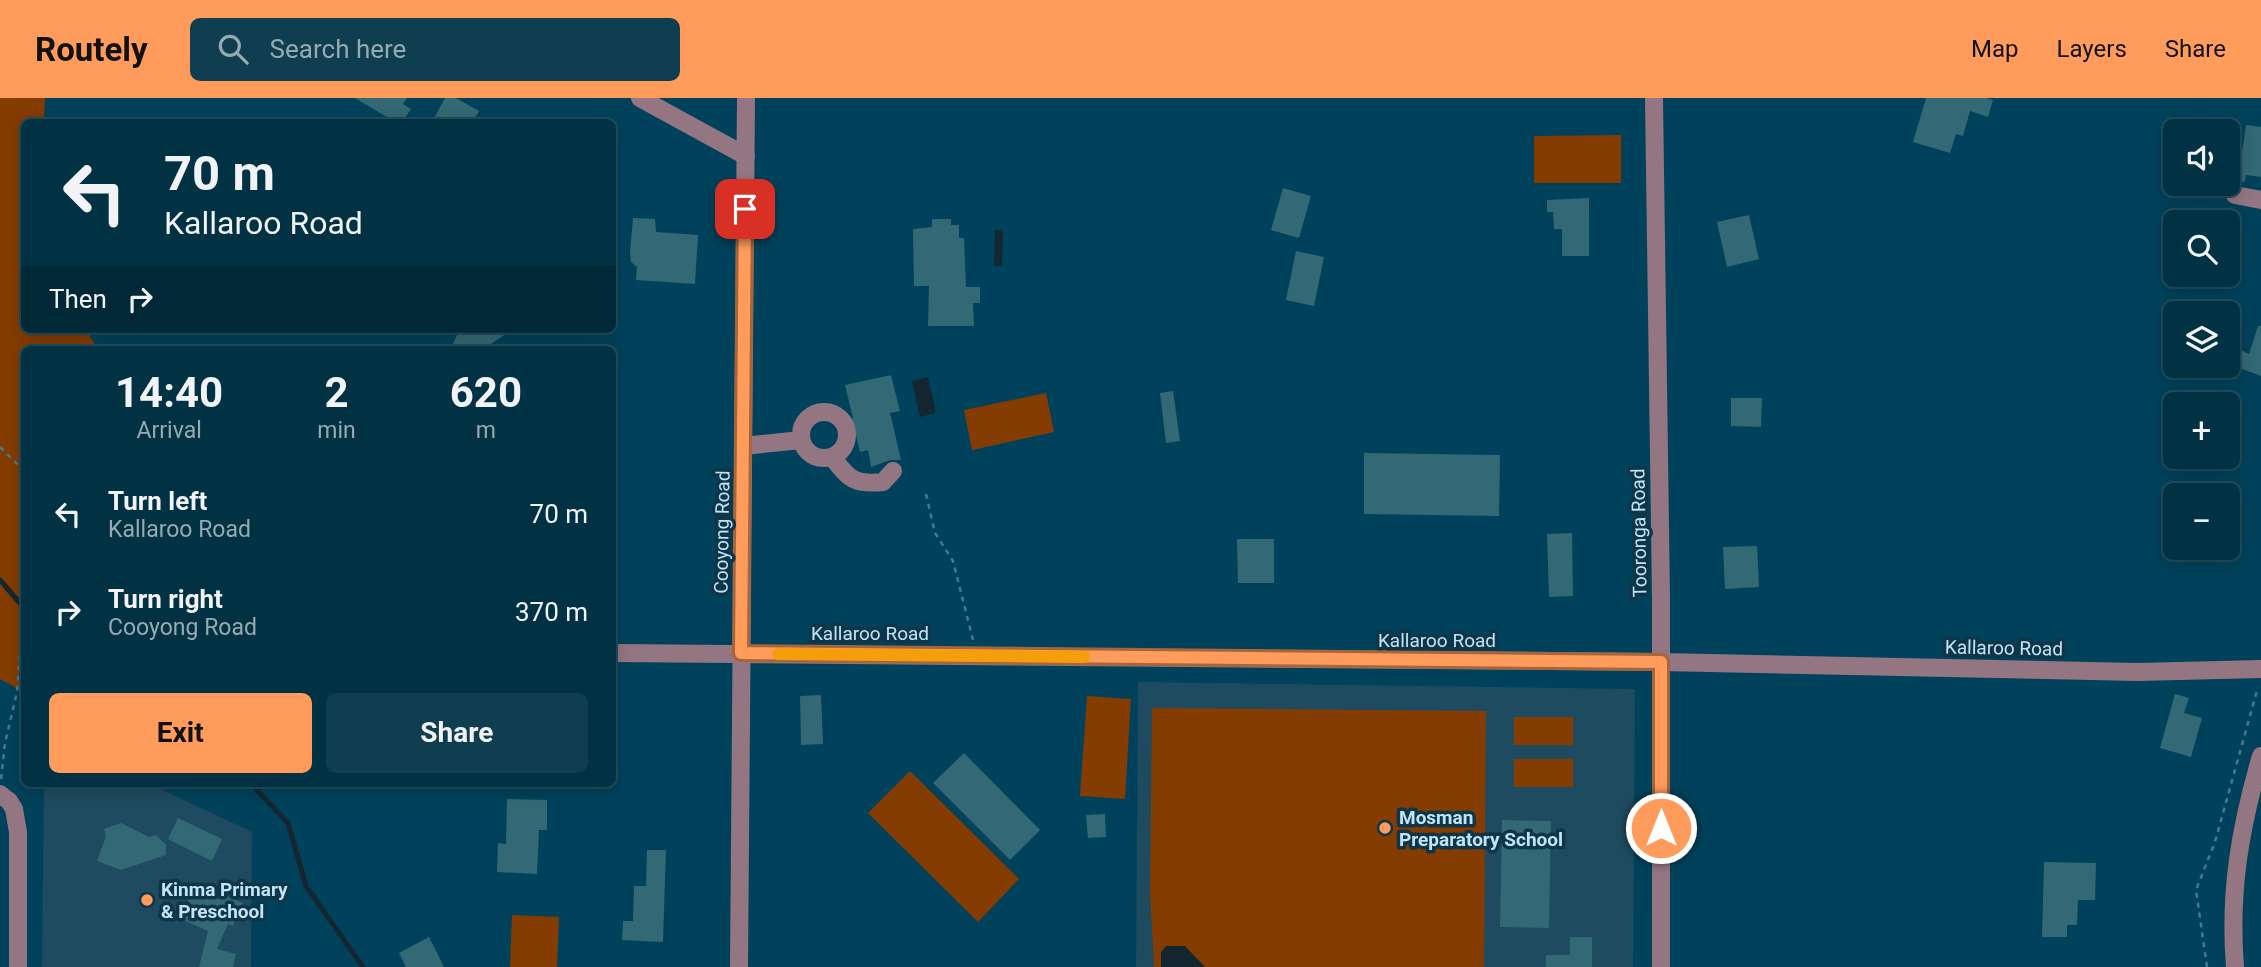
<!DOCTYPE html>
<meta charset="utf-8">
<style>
:root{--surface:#003244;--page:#0e3e4f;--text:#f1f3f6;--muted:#95aab2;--line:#224d5d;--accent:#ff9b5b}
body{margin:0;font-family:Roboto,sans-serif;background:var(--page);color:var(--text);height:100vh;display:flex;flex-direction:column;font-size:26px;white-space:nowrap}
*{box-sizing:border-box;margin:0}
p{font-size:23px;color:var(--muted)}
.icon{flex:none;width:38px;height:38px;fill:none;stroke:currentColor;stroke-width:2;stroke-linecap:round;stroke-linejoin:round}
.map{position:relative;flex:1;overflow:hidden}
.details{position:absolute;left:21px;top:248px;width:595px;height:441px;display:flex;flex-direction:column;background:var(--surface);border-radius:10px;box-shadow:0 4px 18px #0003,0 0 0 2px var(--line)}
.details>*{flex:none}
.hud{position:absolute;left:21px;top:21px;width:595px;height:214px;border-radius:10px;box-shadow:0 4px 18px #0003,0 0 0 2px var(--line);background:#003244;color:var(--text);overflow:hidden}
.buttons{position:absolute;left:2163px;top:21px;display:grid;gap:14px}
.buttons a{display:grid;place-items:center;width:77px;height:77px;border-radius:10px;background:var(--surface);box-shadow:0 4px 18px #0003,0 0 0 2px var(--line);font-size:35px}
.pin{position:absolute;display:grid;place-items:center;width:60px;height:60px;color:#fff;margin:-30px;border-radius:14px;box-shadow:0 4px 10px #0006}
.me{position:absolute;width:77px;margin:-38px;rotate:0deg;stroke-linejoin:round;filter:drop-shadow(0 0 5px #0008)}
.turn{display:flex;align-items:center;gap:24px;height:147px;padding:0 28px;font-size:32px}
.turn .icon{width:91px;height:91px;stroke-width:2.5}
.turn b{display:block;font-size:49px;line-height:60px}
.then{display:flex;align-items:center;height:66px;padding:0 28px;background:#0003;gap:14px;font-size:26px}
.eta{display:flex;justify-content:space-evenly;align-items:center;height:119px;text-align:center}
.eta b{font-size:42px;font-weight:700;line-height:49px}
.primary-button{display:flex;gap:14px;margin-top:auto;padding:14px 28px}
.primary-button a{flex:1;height:80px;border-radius:10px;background:var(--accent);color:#111;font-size:28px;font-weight:700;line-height:80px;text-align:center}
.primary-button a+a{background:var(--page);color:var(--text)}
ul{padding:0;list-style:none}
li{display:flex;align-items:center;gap:21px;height:98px;padding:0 28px}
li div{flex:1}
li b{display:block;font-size:26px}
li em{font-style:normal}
header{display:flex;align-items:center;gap:42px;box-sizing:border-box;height:98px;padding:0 35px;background:var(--accent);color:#111}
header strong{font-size:33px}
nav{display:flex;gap:38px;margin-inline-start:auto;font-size:24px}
.search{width:490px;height:63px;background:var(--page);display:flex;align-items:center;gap:18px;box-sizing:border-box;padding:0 24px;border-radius:10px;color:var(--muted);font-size:26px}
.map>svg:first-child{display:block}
.built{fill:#1e4b60}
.green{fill:#843c00}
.water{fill:#142730}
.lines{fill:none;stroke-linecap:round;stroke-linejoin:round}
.stream{stroke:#142730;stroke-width:5}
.building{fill:#336974}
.path{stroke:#437a91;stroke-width:2.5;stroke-dasharray:5 5;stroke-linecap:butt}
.minor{stroke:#937682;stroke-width:18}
.route-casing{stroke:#a6653b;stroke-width:18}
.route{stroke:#ff9b5b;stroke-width:12}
.slow{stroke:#f59e0b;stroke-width:12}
.poi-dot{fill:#ff9b5b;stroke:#0e3648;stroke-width:2.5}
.labels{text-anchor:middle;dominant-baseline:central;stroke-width:7;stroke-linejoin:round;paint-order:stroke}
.street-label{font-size:19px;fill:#c1e4f7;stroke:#0e3648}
.poi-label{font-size:19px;font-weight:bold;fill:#c1e4f7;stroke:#0e3648;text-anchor:start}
</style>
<header>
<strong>Routely</strong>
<div class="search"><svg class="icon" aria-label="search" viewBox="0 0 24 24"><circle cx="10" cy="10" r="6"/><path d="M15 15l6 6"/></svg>Search here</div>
<nav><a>Map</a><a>Layers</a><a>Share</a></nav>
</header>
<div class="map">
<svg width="2261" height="869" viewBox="0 0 2261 869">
<rect width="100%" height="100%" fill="#00425b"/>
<path class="built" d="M 1138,584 L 1635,591 L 1633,869 L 1136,869 Z
M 44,686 L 150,686 L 252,734 L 251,869 L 42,869 Z"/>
<path class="green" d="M 0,0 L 45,0 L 44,24 L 24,24 L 24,231 L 86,231 L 98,252 L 24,252 L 24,594 L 0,581 Z
M 1621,37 L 1621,85 L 1534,85 L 1534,38 Z
M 1046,295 L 1054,334 L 972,352 L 964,312 Z
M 1087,598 L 1131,601 L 1125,701 L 1080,698 Z
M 1152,610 L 1486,613 L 1484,869 L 1154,869 L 1150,794 Z
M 1514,619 L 1573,619 L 1573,647 L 1514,647 Z
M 1573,661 L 1573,689 L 1514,689 L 1514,661 Z
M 910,673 L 1019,781 L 978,824 L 868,715 Z
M 512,817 L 559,819 L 557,869 L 510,869 Z"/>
<path class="water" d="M 995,132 L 1003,132 L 1002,168 L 994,168 Z
M 928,279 L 936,315 L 920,319 L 912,283 Z
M 1166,848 L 1185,848 L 1205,869 L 1161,869 L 1161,854 Z"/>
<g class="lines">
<path class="stream" d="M 0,482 L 24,510
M 251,686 L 288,725 L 306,788 L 363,869"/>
</g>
<path class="building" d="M 355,0 L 407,0 L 403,6 L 411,11 L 402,24 L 395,24 Z
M 445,0 L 456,0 L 479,13 L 473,24 L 432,24 Z
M 1926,0 L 1986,0 L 1993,2 L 1988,19 L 1970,13 L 1963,38 L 1956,36 L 1950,55 L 1913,44 Z
M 2246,27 L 2261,29 L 2261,79 L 2246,77 L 2245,84 L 2228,81 L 2228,51 L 2242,54 Z
M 1283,90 L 1311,98 L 1299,140 L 1271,132 Z
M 1589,100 L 1589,158 L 1562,158 L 1562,131 L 1554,131 L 1553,114 L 1547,114 L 1547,102 Z
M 1749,117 L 1759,161 L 1727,169 L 1717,124 Z
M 633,120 L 655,121 L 656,134 L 698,137 L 695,186 L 636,182 L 637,169 L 631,164 L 630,154 Z
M 932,121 L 951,121 L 951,127 L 959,127 L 959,140 L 964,140 L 966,189 L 980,189 L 980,205 L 973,205 L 974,228 L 928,228 L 929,188 L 914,188 L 913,131 L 932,129 Z
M 1296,153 L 1324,159 L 1314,208 L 1286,202 Z
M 2258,228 L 2261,228 L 2261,278 L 2229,266 L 2235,249 L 2249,256 Z
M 460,231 L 513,231 L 482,252 L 450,252 Z
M 891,277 L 900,313 L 890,315 L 901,362 L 890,362 L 871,369 L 868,352 L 860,354 L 856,337 L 843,340 L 840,323 L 853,320 L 845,287 Z
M 1173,293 L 1180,343 L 1166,345 L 1160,295 Z
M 1731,300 L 1762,300 L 1761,329 L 1731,328 Z
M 1364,355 L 1500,357 L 1499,418 L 1364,416 Z
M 1572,435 L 1573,498 L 1549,499 L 1547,436 Z
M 1237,441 L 1274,441 L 1274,485 L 1238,485 Z
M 1757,448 L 1759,489 L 1725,491 L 1723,449 Z
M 2175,596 L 2189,600 L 2184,615 L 2202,620 L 2191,659 L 2160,650 Z
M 821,597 L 823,646 L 801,647 L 800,598 Z
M 964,655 L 1040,732 L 1010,762 L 933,685 Z
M 507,701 L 547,702 L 547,732 L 539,732 L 537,776 L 497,774 L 498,745 L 506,746 Z
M 1105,716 L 1106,739 L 1088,740 L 1086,717 Z
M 178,720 L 222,741 L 212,763 L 168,741 Z
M 1502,722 L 1551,723 L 1549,830 L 1500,829 Z
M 121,725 L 149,739 L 156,737 L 166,747 L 166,757 L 121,772 L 97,763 L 106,738 L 104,731 Z
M 647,752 L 666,752 L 663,844 L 622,842 L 623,823 L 633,823 L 634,788 L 646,788 Z
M 2044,764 L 2096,765 L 2095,802 L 2078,802 L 2077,827 L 2067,827 L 2067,839 L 2042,839 Z
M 196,785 L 243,805 L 233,828 L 228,826 L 217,851 L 236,856 L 233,869 L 199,869 L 208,833 L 181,821 Z
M 429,839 L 444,869 L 406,869 L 399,855 Z
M 1570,839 L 1592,839 L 1592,869 L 1546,869 L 1546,857 L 1570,857 Z"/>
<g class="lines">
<path class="path" d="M 0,349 L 24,373
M 926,396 L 935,435 L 953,463 L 973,542
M 1,681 L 5,645 L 17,594 L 24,500
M 2207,869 L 2196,792 L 2215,744 L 2258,589"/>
<path class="minor" d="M 640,0 L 746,58
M 1654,0 L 1661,500 L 1661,869
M 2235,97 L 2261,102
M801 337a23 23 0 1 1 46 0a23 23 0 1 1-46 0Z
M 743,348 L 801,342
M 832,359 C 849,381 854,387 883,384 L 893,373
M 612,555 L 1661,564 L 2138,574 L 2261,571
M 0,696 L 9,703 L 14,711 L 18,734 L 18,869
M 739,869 L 746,0
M 2235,869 C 2229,794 2240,730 2261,658"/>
</g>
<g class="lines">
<defs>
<path id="route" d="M 745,111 L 741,555 L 1661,564 L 1661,730"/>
</defs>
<use href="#route" class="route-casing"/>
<use href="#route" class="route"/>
<path class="slow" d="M 778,556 L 1084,559"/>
</g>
<g class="poi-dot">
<circle cx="1385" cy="730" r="7"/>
<circle cx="147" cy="802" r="7"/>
</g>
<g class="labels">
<g class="street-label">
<text transform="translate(722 434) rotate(-89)">Cooyong Road</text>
<text transform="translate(1639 435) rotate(-91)">Tooronga Road</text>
<text x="870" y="535">Kallaroo Road</text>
<text x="1437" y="542">Kallaroo Road</text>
<text transform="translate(2004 550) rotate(1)">Kallaroo Road</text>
</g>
<g class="poi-label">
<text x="1399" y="719">Mosman<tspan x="1399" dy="22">Preparatory School</tspan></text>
<text x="161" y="791">Kinma Primary<tspan x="161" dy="22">&amp; Preschool</tspan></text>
</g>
</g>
</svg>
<div class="buttons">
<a><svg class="icon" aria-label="sound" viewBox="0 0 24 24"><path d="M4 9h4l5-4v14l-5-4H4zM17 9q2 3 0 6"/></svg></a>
<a><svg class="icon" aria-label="search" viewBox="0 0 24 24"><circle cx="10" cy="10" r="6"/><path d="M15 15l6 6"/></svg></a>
<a><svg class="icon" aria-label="layers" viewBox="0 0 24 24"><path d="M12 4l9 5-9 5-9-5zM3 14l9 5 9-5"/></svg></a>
<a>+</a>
<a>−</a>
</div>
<div class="pin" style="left:745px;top:111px;background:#d93025"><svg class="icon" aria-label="arrive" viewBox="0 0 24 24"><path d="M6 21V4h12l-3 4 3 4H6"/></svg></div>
<svg class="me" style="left:1661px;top:730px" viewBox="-20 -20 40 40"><circle r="17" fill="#ff9b5b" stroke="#fff" stroke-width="3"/><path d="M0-11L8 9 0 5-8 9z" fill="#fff"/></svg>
<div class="hud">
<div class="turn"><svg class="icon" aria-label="left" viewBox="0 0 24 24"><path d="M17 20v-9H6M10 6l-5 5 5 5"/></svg><div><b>70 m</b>Kallaroo Road</div></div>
<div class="then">Then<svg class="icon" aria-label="right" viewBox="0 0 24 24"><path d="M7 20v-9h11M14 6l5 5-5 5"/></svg></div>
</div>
<section class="details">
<div class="eta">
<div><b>14:40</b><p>Arrival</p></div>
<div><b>2</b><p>min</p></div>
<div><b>620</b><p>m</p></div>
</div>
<ul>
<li><svg class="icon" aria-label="left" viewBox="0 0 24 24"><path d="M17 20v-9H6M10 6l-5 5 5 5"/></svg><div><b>Turn left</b><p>Kallaroo Road</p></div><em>70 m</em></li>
<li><svg class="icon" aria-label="right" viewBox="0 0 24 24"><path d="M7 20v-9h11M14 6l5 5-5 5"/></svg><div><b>Turn right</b><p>Cooyong Road</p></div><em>370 m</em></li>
</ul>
<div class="primary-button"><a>Exit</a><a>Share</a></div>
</section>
</div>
